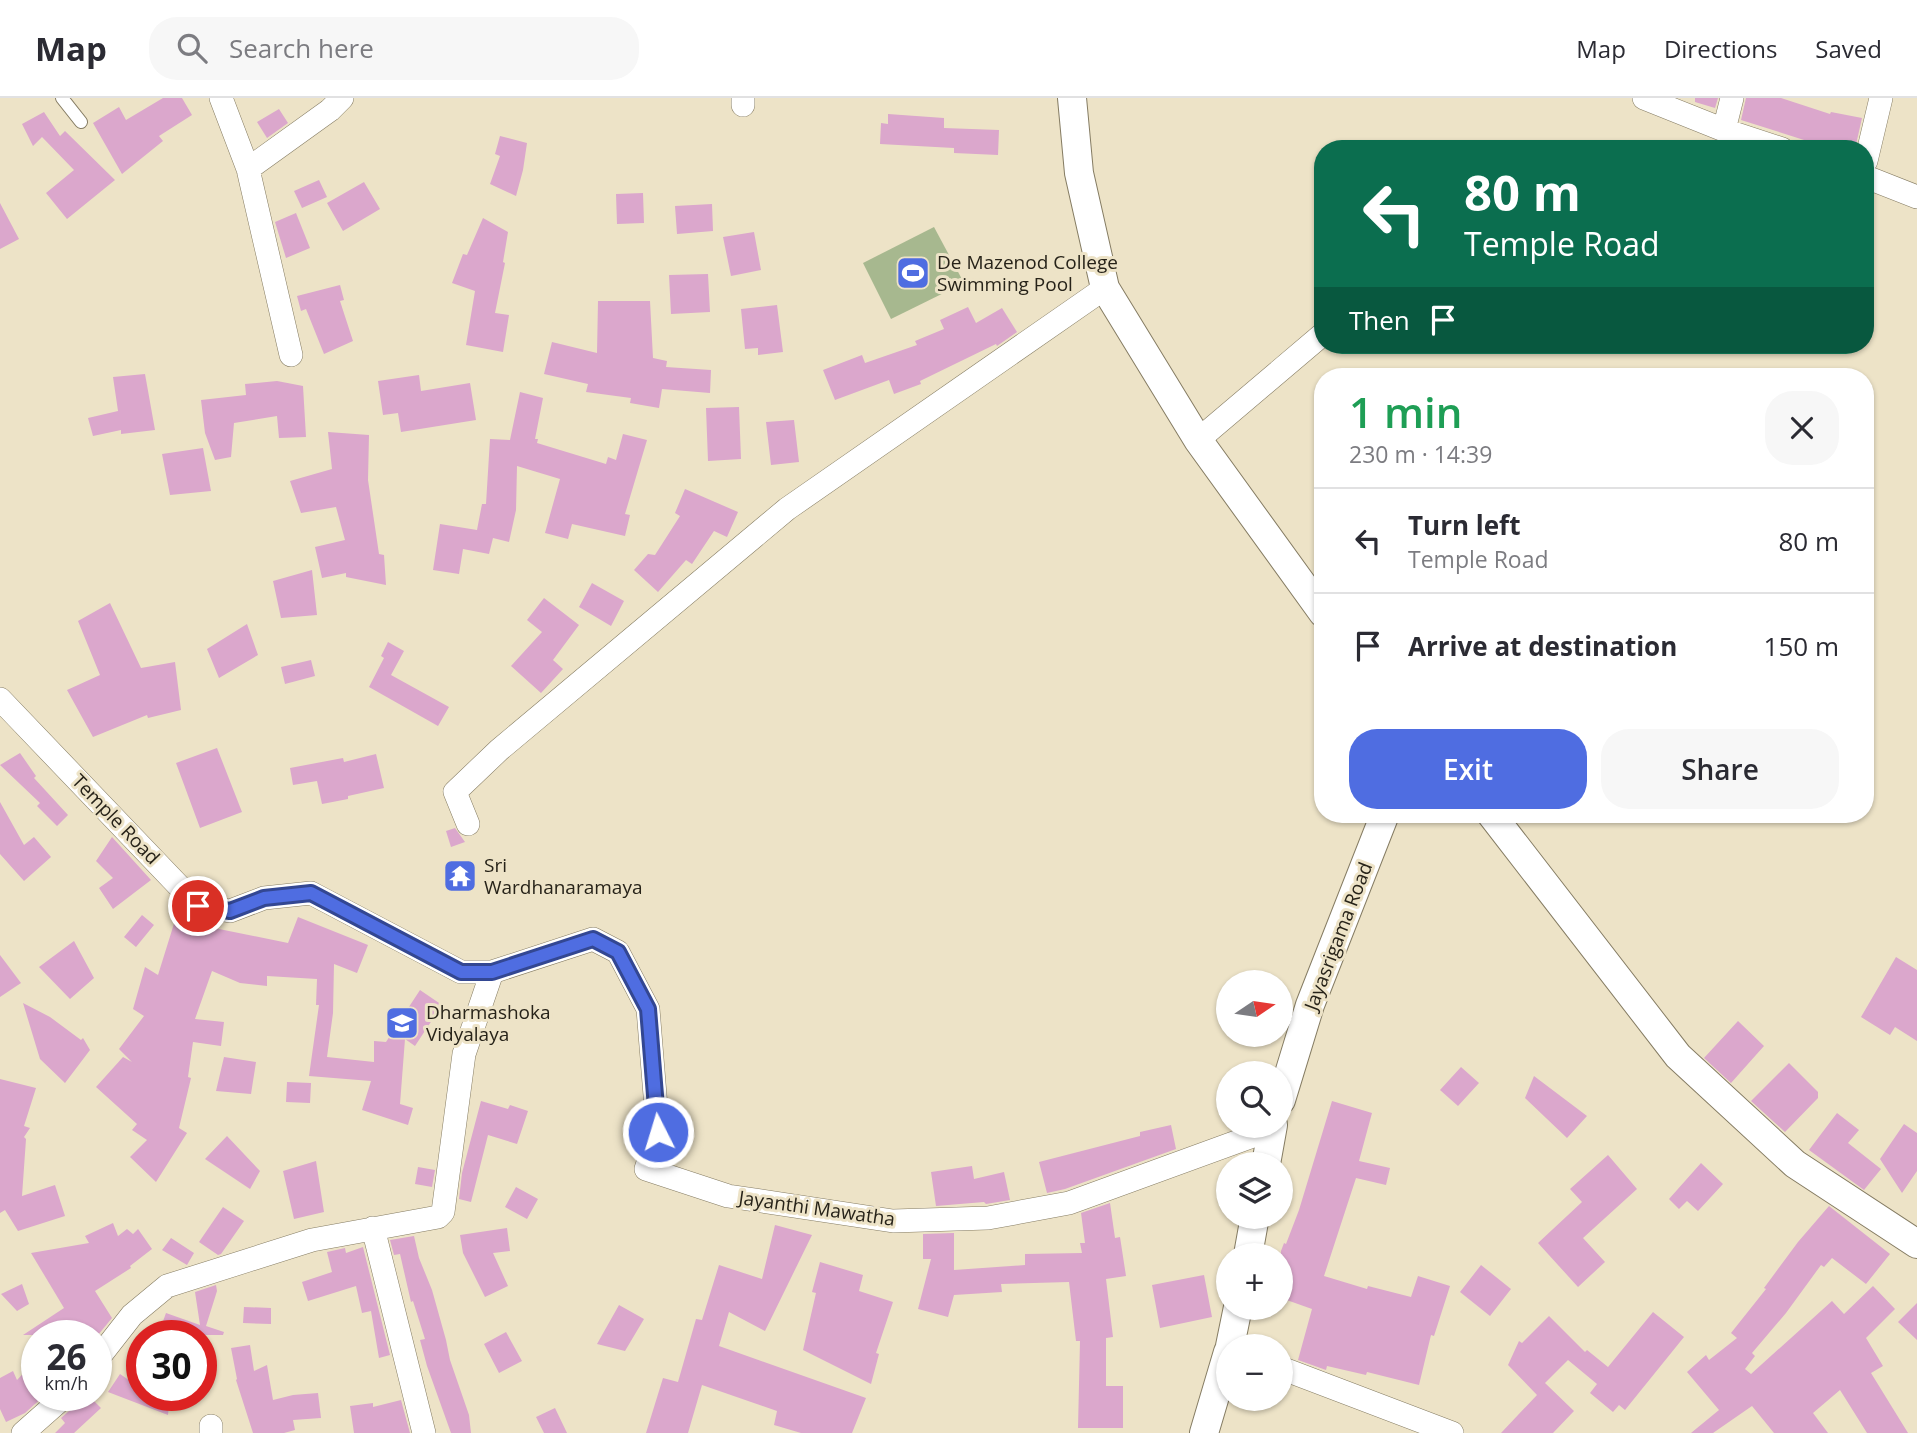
<!DOCTYPE html>
<meta charset="utf-8">
<style>
:root{--surface:#fff;--page:#f7f7f7;--text:#2b2b33;--muted:#7c7c81;--line:#e1e1e2;--accent:#4f6de1}
body{margin:0;font-family:"Open Sans",sans-serif;background:var(--page);color:var(--text);height:100vh;display:flex;flex-direction:column;font-size:26px;white-space:nowrap}
*{box-sizing:border-box;margin:0}
p{font-size:23px;color:var(--muted)}
.icon{flex:none;width:38px;height:38px;fill:none;stroke:currentColor;stroke-width:2;stroke-linecap:round;stroke-linejoin:round}
.map{position:relative;flex:1;overflow:hidden}
.sheet{position:absolute;left:1314px;top:270px;width:560px;height:455px;display:flex;flex-direction:column;background:var(--surface);border-radius:28px;box-shadow:0 2px 5px #0004}
.sheet>*{flex:none}
.hud{position:absolute;left:1314px;top:42px;width:560px;height:214px;border-radius:28px;box-shadow:0 2px 5px #0004;background:#0b6e4f;color:#fff;overflow:hidden}
.needle{width:46px;rotate:77deg}
.fabs{position:absolute;left:1216px;top:872px;display:grid;gap:14px}
.fabs a{display:grid;place-items:center;width:77px;height:77px;border-radius:50%;background:var(--surface);box-shadow:0 2px 5px #0004;font-size:35px}
.speed{position:absolute;left:21px;top:1222px;display:flex;gap:14px;font-size:35px;font-weight:700;text-align:center}
.speed>*{display:grid;place-content:center;width:91px;height:91px;border-radius:50%;background:var(--surface);box-shadow:0 2px 5px #0004;line-height:1}
.speed small{font-size:18px;font-weight:400}
.speed .limit{border:10px solid #d22;background:#fff;color:#111}
.pin{position:absolute;display:grid;place-items:center;width:60px;height:60px;color:#fff;margin:-30px;border:4px solid #fff;border-radius:50%;box-shadow:0 2px 7px #0007}
.me{position:absolute;width:77px;margin:-38px;rotate:355deg;stroke-linejoin:round;filter:drop-shadow(0 0 5px #0008)}
.turn{display:flex;align-items:center;gap:24px;height:147px;padding:0 35px;font-size:32px}
.turn .icon{width:91px;height:91px;stroke-width:2.5}
.turn b{display:block;font-size:49px;line-height:60px}
.then{display:flex;align-items:center;height:66px;padding:0 35px;background:#0003;gap:14px;font-size:26px}
.round{display:grid;place-items:center;flex:none;width:74px;height:74px;border-radius:28px;background:var(--page)}
.overview{display:flex;align-items:center;justify-content:space-between;height:119px;padding:0 35px}
h1{font-size:42px;font-weight:600;line-height:52px;color:#1e9e55}
.button{display:flex;gap:14px;margin-top:auto;padding:14px 35px}
.button a{flex:1;height:80px;border-radius:28px;background:var(--accent);color:#fff;font-size:28px;font-weight:600;line-height:80px;text-align:center}
.button a+a{background:var(--page);color:var(--text)}
ul{padding:0;list-style:none}
li{display:flex;align-items:center;gap:21px;height:105px;padding:0 35px;border-top:2px solid var(--line)}
li div{flex:1}
li b{display:block;font-size:26px}
li em{font-style:normal}
header{display:flex;align-items:center;gap:42px;box-sizing:border-box;height:98px;padding:0 35px;background:var(--surface);border-bottom:2px solid var(--line)}
header strong{font-size:33px}
nav{display:flex;gap:38px;margin-inline-start:auto;font-size:24px}
.search{width:490px;height:63px;background:var(--page);display:flex;align-items:center;gap:18px;box-sizing:border-box;padding:0 24px;border-radius:28px;color:var(--muted);font-size:26px}
.map>svg:first-child{display:block}
.green{fill:#a7b88f}
.building{fill:#dba7cc}
.lines{fill:none;stroke-linecap:round;stroke-linejoin:round}
.service-casing{stroke:#857c63;stroke-width:14}
.minor-casing{stroke:#857c63;stroke-width:24}
.tertiary-casing{stroke:#857c63;stroke-width:30}
.service{stroke:#fff;stroke-width:12}
.minor{stroke:#fff;stroke-width:23}
.tertiary{stroke:#fff;stroke-width:28}
.route-casing{stroke:#334792;stroke-width:18}
.route{stroke:#4f6de1;stroke-width:12}
.labels{text-anchor:middle;dominant-baseline:central;stroke-width:6;stroke-linejoin:round;paint-order:stroke}
.poi-label{font-size:19px;fill:#272319;stroke:#ede3c7;text-anchor:start}
.street-label{font-size:19px;fill:#272319;stroke:#ede3c7}
</style>
<header>
<strong>Map</strong>
<div class="search"><svg class="icon" aria-label="search" viewBox="0 0 24 24"><circle cx="10" cy="10" r="6"/><path d="M15 15l6 6"/></svg>Search here</div>
<nav><a>Map</a><a>Directions</a><a>Saved</a></nav>
</header>
<div class="map">
<svg width="1917" height="1335" viewBox="0 0 1917 1335">
<rect width="100%" height="100%" fill="#ede3c7"/>
<path class="green" d="M 934,129 L 964,185 L 891,221 L 863,165 Z"/>
<path class="building" d="M 163,0 L 182,0 L 192,17 L 159,38 L 163,43 L 122,76 L 93,25 L 119,9 L 126,22 Z
M 1695,0 L 1718,0 L 1715,10 L 1695,4 Z
M 1746,0 L 1781,0 L 1830,16 L 1831,14 L 1862,20 L 1855,51 L 1823,51 L 1823,48 L 1741,22 Z
M 279,11 L 288,25 L 267,40 L 257,24 Z
M 44,14 L 60,38 L 65,33 L 115,82 L 67,121 L 46,95 L 74,72 L 42,39 L 33,48 L 22,26 Z
M 888,16 L 944,20 L 944,30 L 999,32 L 998,57 L 954,55 L 954,50 L 880,46 L 881,25 L 888,26 Z
M 500,38 L 527,45 L 523,72 L 516,98 L 490,86 L 500,58 L 495,56 Z
M 319,82 L 327,99 L 302,110 L 294,93 Z
M 364,84 L 380,111 L 343,133 L 327,105 Z
M 643,95 L 644,125 L 617,126 L 616,96 Z
M 0,105 L 19,141 L 0,151 Z
M 712,106 L 713,133 L 677,136 L 675,108 Z
M 296,115 L 310,150 L 286,160 L 275,124 Z
M 483,120 L 508,134 L 503,164 L 505,165 L 495,215 L 509,217 L 503,254 L 466,247 L 475,193 L 452,185 L 463,156 L 467,157 Z
M 754,134 L 761,172 L 731,178 L 723,139 Z
M 708,176 L 710,214 L 671,216 L 669,177 Z
M 340,187 L 344,202 L 340,203 L 353,243 L 324,256 L 306,211 L 301,213 L 297,198 Z
M 598,203 L 650,203 L 653,260 L 667,263 L 666,269 L 711,272 L 710,295 L 662,291 L 659,310 L 630,305 L 631,300 L 586,294 L 588,286 L 544,276 L 552,244 L 597,255 Z
M 777,207 L 783,254 L 758,257 L 758,250 L 745,251 L 741,211 Z
M 968,209 L 976,225 L 1002,210 L 1017,234 L 997,248 L 996,246 L 920,283 L 921,286 L 894,296 L 889,282 L 835,302 L 823,272 L 862,257 L 865,265 L 917,247 L 915,243 L 944,231 L 940,222 Z
M 145,276 L 155,332 L 121,336 L 121,332 L 93,338 L 88,320 L 118,313 L 113,279 Z
M 419,277 L 421,293 L 470,285 L 476,322 L 401,334 L 398,315 L 383,317 L 378,283 Z
M 277,283 L 303,288 L 306,339 L 279,340 L 277,318 L 234,325 L 231,359 L 215,362 L 205,335 L 201,302 L 246,297 L 245,286 Z
M 520,294 L 543,300 L 535,341 L 538,341 L 537,345 L 606,366 L 608,359 L 616,362 L 623,336 L 647,342 L 625,416 L 630,417 L 625,438 L 572,426 L 568,441 L 545,435 L 560,381 L 517,368 L 516,412 L 509,444 L 493,440 L 489,456 L 463,451 L 459,476 L 433,472 L 440,426 L 477,432 L 482,406 L 486,406 L 490,341 L 510,342 Z
M 739,309 L 741,361 L 708,363 L 706,310 Z
M 794,322 L 799,364 L 771,367 L 766,324 Z
M 328,334 L 369,337 L 368,382 L 379,456 L 384,457 L 386,487 L 346,479 L 346,475 L 322,480 L 315,449 L 345,442 L 336,409 L 301,415 L 290,383 L 332,371 Z
M 203,350 L 211,393 L 170,397 L 162,356 Z
M 685,391 L 738,414 L 727,439 L 714,433 L 692,466 L 686,462 L 658,494 L 634,472 L 648,456 L 655,457 L 680,418 L 675,415 Z
M 312,472 L 317,517 L 281,520 L 273,483 Z
M 592,485 L 624,503 L 611,528 L 579,509 Z
M 544,500 L 579,527 L 553,562 L 563,571 L 541,595 L 511,568 L 542,534 L 527,522 Z
M 110,505 L 141,570 L 175,564 L 181,612 L 148,620 L 147,617 L 93,639 L 67,592 L 100,577 L 78,523 Z
M 247,526 L 258,557 L 219,580 L 207,551 Z
M 388,544 L 404,553 L 391,577 L 449,609 L 438,628 L 369,589 L 384,560 L 381,558 Z
M 311,562 L 315,578 L 285,586 L 281,569 Z
M 217,650 L 242,714 L 200,730 L 176,665 Z
M 20,655 L 36,678 L 34,680 L 68,717 L 57,728 L 37,708 L 40,705 L 0,667 Z
M 376,656 L 384,690 L 348,698 L 348,701 L 322,706 L 317,683 L 293,687 L 290,670 L 343,660 L 344,664 Z
M 0,704 L 24,747 L 34,739 L 51,759 L 24,783 L 0,756 Z
M 455,730 L 465,744 L 451,749 L 446,733 Z
M 112,739 L 151,782 L 113,811 L 99,790 L 113,780 L 96,763 Z
M 177,816 L 193,832 L 219,831 L 288,845 L 298,819 L 368,847 L 357,875 L 334,866 L 333,915 L 327,959 L 374,964 L 374,943 L 386,944 L 420,892 L 442,907 L 415,948 L 405,941 L 400,1006 L 413,1010 L 408,1027 L 362,1012 L 371,983 L 309,978 L 319,907 L 316,907 L 317,881 L 267,878 L 267,888 L 240,885 L 212,873 L 195,921 L 224,924 L 221,948 L 193,944 L 188,979 L 191,980 L 179,1030 L 187,1035 L 156,1084 L 130,1059 L 147,1042 L 132,1032 L 137,1026 L 96,989 L 123,959 L 132,964 L 119,951 L 144,918 L 133,911 L 145,869 L 158,877 Z
M 142,817 L 154,827 L 136,849 L 124,839 Z
M 74,843 L 94,880 L 70,901 L 39,869 Z
M 0,857 L 21,885 L 0,899 Z
M 1896,859 L 1917,872 L 1917,943 L 1895,929 L 1890,937 L 1861,919 Z
M 23,905 L 50,919 L 81,942 L 83,940 L 90,952 L 65,985 L 40,961 Z
M 1738,923 L 1764,948 L 1731,985 L 1704,960 Z
M 224,959 L 256,964 L 251,996 L 216,993 Z
M 1789,965 L 1818,994 L 1818,1000 L 1785,1034 L 1751,1003 Z
M 1461,969 L 1479,985 L 1458,1008 L 1440,992 Z
M 1534,978 L 1587,1018 L 1567,1040 L 1525,1000 Z
M 0,981 L 36,990 L 24,1028 L 30,1030 L 24,1039 L 26,1041 L 22,1098 L 55,1087 L 65,1118 L 18,1133 L 5,1112 L 0,1115 Z
M 287,984 L 311,985 L 310,1005 L 286,1004 Z
M 481,1003 L 508,1011 L 510,1007 L 528,1013 L 517,1046 L 488,1037 L 471,1104 L 459,1101 L 462,1075 Z
M 1332,1003 L 1372,1015 L 1359,1063 L 1390,1070 L 1386,1087 L 1356,1080 L 1324,1178 L 1367,1191 L 1368,1188 L 1411,1199 L 1418,1178 L 1450,1188 L 1434,1238 L 1431,1237 L 1419,1287 L 1367,1274 L 1366,1277 L 1327,1268 L 1326,1272 L 1298,1262 L 1312,1211 L 1281,1200 L 1281,1153 L 1284,1145 L 1286,1146 L 1299,1112 Z
M 1837,1015 L 1859,1032 L 1848,1045 L 1881,1071 L 1864,1092 L 1809,1052 Z
M 1904,1026 L 1917,1035 L 1917,1073 L 1902,1095 L 1880,1061 Z
M 1171,1027 L 1176,1051 L 1065,1091 L 1047,1095 L 1039,1064 L 1140,1038 L 1140,1034 Z
M 227,1038 L 260,1073 L 250,1091 L 205,1061 Z
M 1608,1057 L 1637,1091 L 1583,1140 L 1605,1164 L 1578,1189 L 1538,1145 L 1582,1104 L 1570,1091 Z
M 316,1063 L 324,1114 L 294,1121 L 283,1073 Z
M 1701,1065 L 1723,1086 L 1698,1113 L 1687,1103 L 1679,1111 L 1669,1101 Z
M 972,1068 L 974,1081 L 1004,1074 L 1010,1102 L 986,1106 L 984,1104 L 936,1108 L 931,1074 Z
M 418,1069 L 435,1072 L 432,1089 L 415,1086 Z
M 516,1089 L 538,1101 L 527,1121 L 505,1109 Z
M 1110,1105 L 1115,1140 L 1120,1139 L 1126,1178 L 1106,1181 L 1113,1239 L 1106,1240 L 1106,1288 L 1123,1288 L 1123,1330 L 1078,1330 L 1080,1243 L 1076,1243 L 1069,1184 L 1001,1186 L 1002,1194 L 954,1197 L 948,1219 L 918,1211 L 931,1161 L 923,1161 L 923,1136 L 954,1135 L 954,1172 L 1025,1167 L 1025,1156 L 1082,1155 L 1080,1145 L 1085,1145 L 1081,1115 Z
M 1829,1108 L 1890,1156 L 1866,1186 L 1832,1160 L 1824,1169 L 1821,1167 L 1786,1215 L 1752,1255 L 1755,1258 L 1745,1271 L 1751,1276 L 1832,1203 L 1844,1216 L 1873,1188 L 1895,1211 L 1866,1240 L 1883,1268 L 1871,1275 L 1908,1335 L 1867,1335 L 1840,1292 L 1813,1315 L 1828,1335 L 1774,1335 L 1752,1308 L 1713,1335 L 1691,1335 L 1719,1312 L 1687,1274 L 1706,1257 L 1709,1262 L 1737,1240 L 1731,1235 L 1766,1191 L 1764,1190 L 1798,1144 Z
M 223,1109 L 244,1123 L 221,1156 L 218,1157 L 199,1144 Z
M 113,1125 L 118,1138 L 127,1131 L 133,1136 L 138,1131 L 152,1151 L 130,1168 L 131,1170 L 95,1193 L 112,1220 L 98,1237 L 23,1237 L 64,1210 L 31,1155 L 89,1145 L 85,1138 Z
M 775,1127 L 812,1137 L 765,1233 L 729,1214 L 719,1248 L 866,1300 L 852,1335 L 801,1335 L 774,1327 L 777,1313 L 702,1287 L 688,1335 L 646,1335 L 663,1280 L 678,1284 L 696,1221 L 702,1222 L 719,1167 L 762,1181 Z
M 507,1130 L 510,1153 L 493,1155 L 508,1188 L 485,1199 L 463,1155 L 460,1137 Z
M 414,1138 L 419,1160 L 432,1192 L 446,1242 L 450,1262 L 469,1317 L 471,1335 L 451,1335 L 427,1268 L 420,1242 L 425,1241 L 413,1203 L 411,1204 L 400,1156 L 394,1157 L 390,1142 Z
M 171,1140 L 194,1155 L 187,1167 L 162,1152 Z
M 363,1149 L 390,1257 L 379,1260 L 371,1213 L 362,1215 L 356,1188 L 308,1203 L 302,1184 L 332,1174 L 327,1154 L 345,1150 L 346,1155 Z
M 820,1164 L 863,1177 L 859,1193 L 893,1204 L 876,1255 L 879,1256 L 871,1286 L 803,1252 L 816,1195 L 812,1194 Z
M 1481,1167 L 1511,1191 L 1490,1218 L 1460,1194 Z
M 1204,1177 L 1212,1219 L 1160,1230 L 1152,1187 Z
M 22,1186 L 29,1206 L 17,1213 L 1,1196 Z
M 216,1187 L 217,1193 L 206,1228 L 224,1234 L 223,1237 L 158,1237 L 166,1215 L 200,1227 L 195,1194 Z
M 1917,1205 L 1917,1242 L 1898,1224 Z
M 619,1207 L 644,1221 L 625,1253 L 597,1246 Z
M 244,1209 L 271,1210 L 271,1226 L 243,1225 Z
M 1653,1214 L 1684,1239 L 1625,1312 L 1619,1307 L 1613,1314 L 1590,1295 L 1597,1286 L 1568,1262 L 1545,1285 L 1574,1313 L 1553,1335 L 1501,1335 L 1537,1297 L 1508,1267 L 1519,1243 L 1522,1245 L 1549,1218 L 1585,1254 L 1587,1252 L 1608,1269 Z
M 506,1234 L 522,1263 L 499,1275 L 484,1246 Z
M 250,1247 L 254,1273 L 267,1267 L 273,1302 L 293,1297 L 318,1295 L 321,1320 L 293,1322 L 295,1332 L 284,1335 L 253,1335 L 236,1282 L 237,1281 L 231,1250 Z
M 37,1261 L 37,1297 L 45,1297 L 25,1315 L 6,1324 L 0,1311 L 0,1280 L 13,1273 L 17,1282 Z
M 120,1276 L 142,1291 L 142,1297 L 170,1297 L 168,1317 L 108,1294 Z
M 80,1297 L 88,1297 L 101,1310 L 74,1335 L 55,1335 L 65,1325 L 61,1320 L 76,1307 Z
M 401,1302 L 410,1335 L 354,1335 L 350,1308 L 373,1305 L 373,1309 Z
M 555,1310 L 567,1335 L 544,1335 L 536,1319 Z"/>
<g class="lines">
<defs>
<path id="service" d="M 62,0 L 81,24"/>
<path id="minor" d="M 221,0 L 248,71 L 291,257
M 1644,0 L 1724,32 L 1782,51
M 743,7 L 743,0
M 1724,32 L 1732,0
M 1866,63 L 1881,0
M 248,71 L 330,12 L 342,0
M 1866,79 L 1917,99
M 1198,342 L 1323,236
M 0,601 L 198,808 L 230,813 L 264,800 L 311,795 L 461,874 L 492,874 L 593,841 L 618,854 L 648,911 L 658,1034 L 646,1071 L 728,1098 L 893,1123 L 988,1120 L 1069,1105 L 1272,1031
M 468,726 L 455,694 L 499,652 L 787,411 L 1105,190
M 373,1130 L 424,1335
M 96,1263 L 132,1217 L 167,1188 L 312,1142 L 438,1119 L 443,1114 L 464,956 L 492,874
M 1281,1270 L 1452,1335
M 211,1328 L 211,1335
M 23,1335 L 66,1297"/>
<path id="tertiary" d="M 1072,0 L 1079,75 L 1105,190 L 1198,342 L 1323,515
M 1491,716 L 1678,958 L 1795,1066 L 1917,1146
M 1281,1002 L 1310,907 L 1385,716
M 1266,1066 L 1273,1027
M 1248,1157 L 1255,1118
M 1230,1248 L 1238,1209
M 1204,1335 L 1228,1254"/>
</defs>
<use href="#service" class="service-casing"/>
<use href="#minor" class="minor-casing"/>
<use href="#tertiary" class="tertiary-casing"/>
<use href="#service" class="service"/>
<use href="#minor" class="minor"/>
<use href="#tertiary" class="tertiary"/>
</g>
<g class="lines">
<defs>
<path id="route" d="M 198,808 L 230,813 L 264,800 L 311,795 L 461,874 L 492,874 L 593,841 L 618,854 L 648,911 L 658,1034"/>
</defs>
<use href="#route" class="route-casing"/>
<use href="#route" class="route"/>
</g>
<defs>
<symbol id="stadium-square" viewBox="-11 -11 22 22"><rect x="-9" y="-9" width="18" height="18" rx="4" fill="#4f6de1" stroke="#ede3c7"/><path d="M0-5a6.5 5 0 1 0 0 10a6.5 5 0 1 0 0-10ZM-3.5-1.8h7v3.6h-7Z" fill="#fff"/></symbol>
<symbol id="temple-square" viewBox="-11 -11 22 22"><rect x="-9" y="-9" width="18" height="18" rx="4" fill="#4f6de1" stroke="#ede3c7"/><path d="M0-6L5-2H3V0L6.5 2.5H4V6H1.5V3h-3V6H-4V2.5H-6.5L-3 0V-2H-5Z" fill="#fff"/></symbol>
<symbol id="school-square" viewBox="-11 -11 22 22"><rect x="-9" y="-9" width="18" height="18" rx="4" fill="#4f6de1" stroke="#ede3c7"/><path d="M0-5L7-2L0 1L-7-2ZM-4 1L0 2.5L4 1V4Q0 6-4 4Z" fill="#fff"/></symbol>
</defs>
<g fill-rule="evenodd">
<use href="#stadium-square" x="894" y="156" width="38" height="38"/>
<use href="#temple-square" x="441" y="759" width="38" height="38"/>
<use href="#school-square" x="383" y="906" width="38" height="38"/>
</g>
<g class="labels">
<g class="poi-label">
<text x="937" y="164">De Mazenod College<tspan x="937" dy="22">Swimming Pool</tspan></text>
<text x="484" y="767">Sri<tspan x="484" dy="22">Wardhanaramaya</tspan></text>
<text x="426" y="914">Dharmashoka<tspan x="426" dy="22">Vidyalaya</tspan></text>
</g>
<g class="street-label">
<text transform="translate(116 721) rotate(46)">Temple Road</text>
<text transform="translate(1338 838) rotate(-69)">Jayasrigama Road</text>
<text transform="translate(817 1110) rotate(8)">Jayanthi Mawatha</text>
</g>
</g>
</svg>
<div class="fabs">
<a><svg class="needle" viewBox="-14 -14 28 28"><path d="M0-13l5 13h-10z" fill="#e53935"/><path d="M0 13l5-13h-10z" fill="#7c7c81"/></svg></a>
<a><svg class="icon" aria-label="search" viewBox="0 0 24 24"><circle cx="10" cy="10" r="6"/><path d="M15 15l6 6"/></svg></a>
<a><svg class="icon" aria-label="layers" viewBox="0 0 24 24"><path d="M12 4l9 5-9 5-9-5zM3 14l9 5 9-5"/></svg></a>
<a>+</a>
<a>−</a>
</div>
<div class="speed"><div>26<small>km/h</small></div><div class="limit">30</div></div>
<div class="pin" style="left:198px;top:808px;background:#d93025"><svg class="icon" aria-label="arrive" viewBox="0 0 24 24"><path d="M6 21V4h12l-3 4 3 4H6"/></svg></div>
<svg class="me" style="left:658px;top:1034px" viewBox="-20 -20 40 40"><circle r="17" fill="#4f6de1" stroke="#fff" stroke-width="3"/><path d="M0-11L8 9 0 5-8 9z" fill="#fff"/></svg>
<div class="hud">
<div class="turn"><svg class="icon" aria-label="left" viewBox="0 0 24 24"><path d="M17 20v-9H6M10 6l-5 5 5 5"/></svg><div><b>80 m</b>Temple Road</div></div>
<div class="then">Then<svg class="icon" aria-label="arrive" viewBox="0 0 24 24"><path d="M6 21V4h12l-3 4 3 4H6"/></svg></div>
</div>
<section class="sheet">
<div class="overview"><div><h1>1 min</h1><p>230 m · 14:39</p></div><a class="round"><svg class="icon" aria-label="close" viewBox="0 0 24 24"><path d="M6 6l12 12M18 6L6 18"/></svg></a></div>
<ul>
<li><svg class="icon" aria-label="left" viewBox="0 0 24 24"><path d="M17 20v-9H6M10 6l-5 5 5 5"/></svg><div><b>Turn left</b><p>Temple Road</p></div><em>80 m</em></li>
<li><svg class="icon" aria-label="arrive" viewBox="0 0 24 24"><path d="M6 21V4h12l-3 4 3 4H6"/></svg><div><b>Arrive at destination</b></div><em>150 m</em></li>
</ul>
<div class="button"><a>Exit</a><a>Share</a></div>
</section>
</div>
